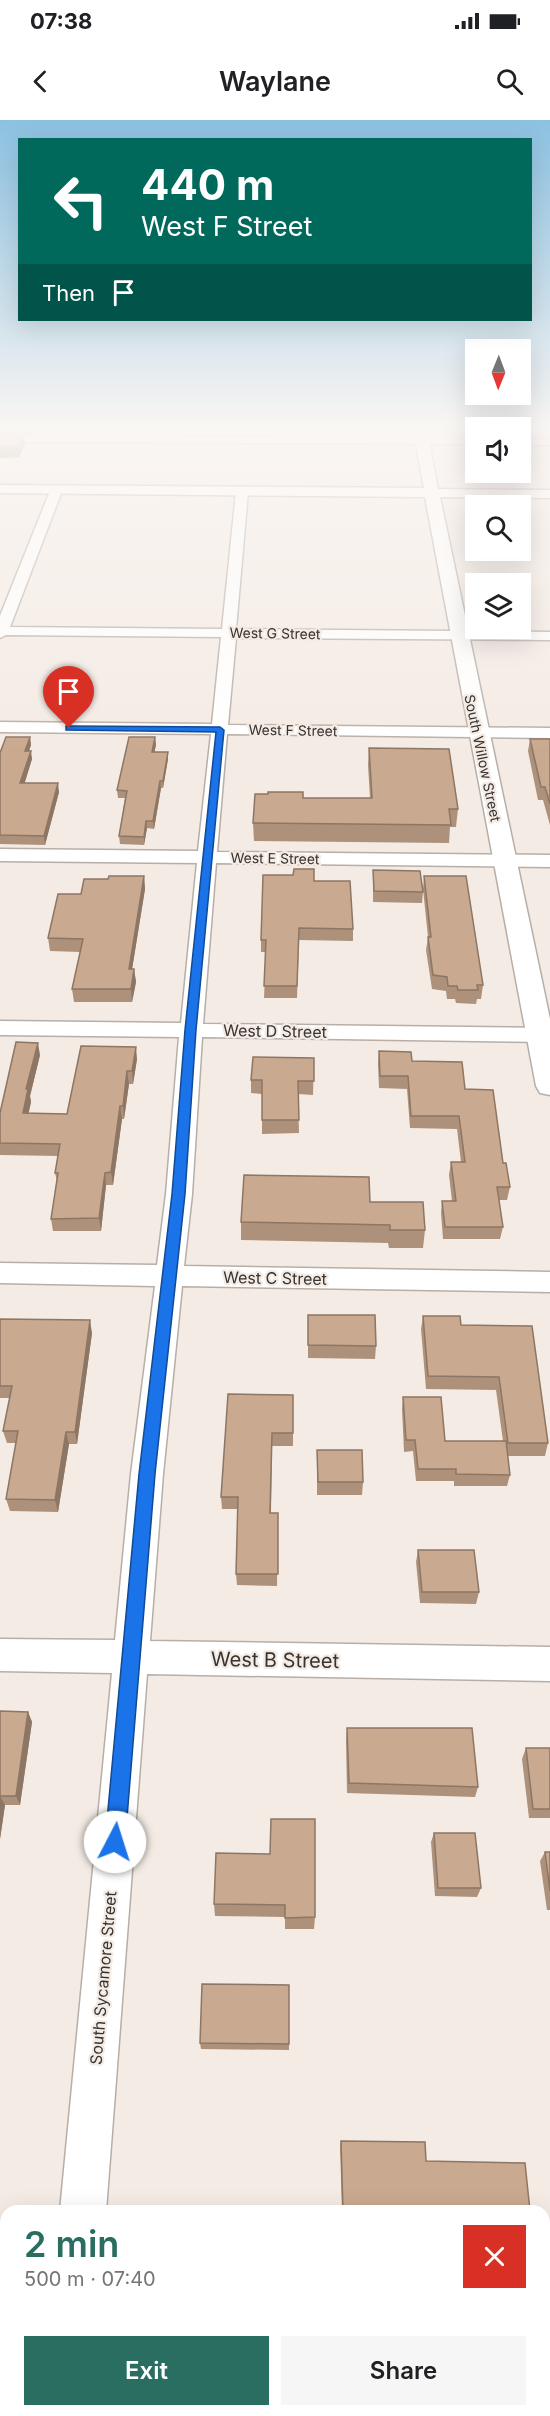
<!DOCTYPE html>
<meta charset="utf-8">
<style>
:root{--surface:#fff;--page:#f6f6f6;--text:#202124;--muted:#757577;--accent:#296e60}
body{margin:0;font-family:Inter,sans-serif;background:var(--page);color:var(--text);height:100vh;display:flex;flex-direction:column;font-size:22px;white-space:nowrap}
*{box-sizing:border-box;margin:0}
p{font-size:20px;color:var(--muted)}
.icon{flex:none;width:33px;height:33px;fill:none;stroke:currentColor;stroke-width:2;stroke-linecap:round;stroke-linejoin:round}
.map{position:relative;flex:1;overflow:hidden}
.side{position:absolute;left:0px;top:2085px;width:550px;height:212px;display:flex;flex-direction:column;background:var(--surface);border-radius:18px 18px 0 0;box-shadow:0 6px 24px #0002}
.side>*{flex:none}
.guide{position:absolute;left:18px;top:18px;width:514px;height:183px;border-radius:0px;box-shadow:0 6px 24px #0002;background:#00695c;color:#fff;overflow:hidden}
.needle{width:39px;rotate:181deg}
.fabs{position:absolute;left:465px;top:219px;display:grid;gap:12px}
.fabs a{display:grid;place-items:center;width:66px;height:66px;border-radius:0px;background:var(--surface);box-shadow:0 6px 24px #0002;font-size:30px}
.pin{position:absolute;display:grid;place-items:center;width:51px;height:51px;color:#fff;margin:-62px -26px;border-radius:50% 50% 50% 0;rotate:-45deg;box-shadow:0 0 6px #0007}
.pin .icon{rotate:45deg}
.me{position:absolute;width:66px;margin:-33px;rotate:5deg;stroke-linejoin:round;filter:drop-shadow(0 0 4px #0008)}
.turn{display:flex;align-items:center;gap:21px;height:126px;padding:0 24px;font-size:27px}
.turn .icon{width:78px;height:78px;stroke-width:2.5}
.turn b{display:block;font-size:42px;line-height:51px}
.then{display:flex;align-items:center;height:57px;padding:0 24px;background:#0003;gap:12px;font-size:22px}
.round{display:grid;place-items:center;flex:none;width:63px;height:63px;border-radius:0px;background:var(--page)}
.headline{display:flex;align-items:center;justify-content:space-between;height:102px;padding:0 24px}
h1{font-size:36px;font-weight:600;line-height:45px;color:var(--accent)}
.button{display:flex;gap:12px;margin-top:auto;padding:12px 24px}
.button a{flex:1;height:69px;border-radius:0px;background:var(--accent);color:#fff;font-size:24px;font-weight:600;line-height:69px;text-align:center}
.button a+a{background:var(--page);color:var(--text)}
.status{display:flex;justify-content:space-between;align-items:center;height:42px;padding:0 30px;background:var(--surface);direction:ltr}
.status svg{height:16px;fill:currentColor}
header{display:flex;justify-content:space-between;align-items:center;height:78px;padding:0 24px;background:var(--surface);font-size:27px;font-weight:600}
.map>svg:first-child{display:block}
.lines{fill:none;stroke-linecap:round;stroke-linejoin:round}
.minor-casing{stroke:#b7aea7;stroke-width:3}
.major-casing{stroke:#b7aea7;stroke-width:3}
.minor{fill:#fff;fill-rule:evenodd}
.major{fill:#fff;fill-rule:evenodd}
.wall{fill:#ad917b}
.shaded-wall{fill:#8d7664}
.building{fill:#c9a98f;stroke:#8d7664;stroke-width:1.5}
.route{fill:#1a73e8;stroke:#114b97;stroke-width:1.5}
.labels{text-anchor:middle;dominant-baseline:central;stroke-width:4.5;stroke-linejoin:round;paint-order:stroke}
.far-street-label{font-size:14px;fill:#373331;stroke:#f4ebe4}
.street-label{font-size:16px;fill:#373331;stroke:#f4ebe4}
.near-street-label{font-size:20px;fill:#373331;stroke:#f4ebe4}
</style>
<div class="status"><b>07:38</b><svg viewBox="0 0 49 12"><path d="M0 12V9h3v3zM5 12V6h3v6zM10 12V3h3v9zM15 12V0h3v12zM26 1h20v11H26zM47 4h2v5h-2z"/></svg></div>
<header><svg class="icon" aria-label="back" viewBox="0 0 24 24"><path d="M15 5l-7 7 7 7"/></svg>Waylane<svg class="icon" aria-label="search" viewBox="0 0 24 24"><circle cx="10" cy="10" r="6"/><path d="M15 15l6 6"/></svg></header>
<div class="map">
<svg width="550" height="2296" viewBox="0 0 550 2296">
<rect width="100%" height="100%" fill="#f4ebe4"/>
<g class="lines">
<defs>
<path id="minor" d="M 0,316 L 476,318 L 476,324 L 0,322 Z
M 520,319 L 550,319 L 550,325 L 520,325 Z
M 56,367 L 62,371 L 10,507 L 222,509 L 236,372 L 242,368 L 248,372 L 236,509 L 550,512 L 550,520 L 236,518 L 228,605 L 550,608 L 550,618 L 227,614 L 217,732 L 550,735 L 550,747 L 216,743 L 203,904 L 550,908 L 550,922 L 202,917 L 192,1074 L 184,1146 L 550,1152 L 550,1172 L 182,1166 L 163,1354 L 150,1521 L 550,1527 L 550,1561 L 147,1554 L 106,2091 L 60,2091 L 112,1553 L 0,1551 L 0,1519 L 115,1520 L 131,1354 L 155,1166 L 0,1163 L 0,1143 L 157,1145 L 166,1074 L 179,917 L 0,915 L 0,901 L 181,903 L 197,743 L 0,741 L 0,729 L 198,731 L 211,614 L 0,612 L 0,602 L 212,604 L 221,517 L 6,515 L 0,518 L 0,496 L 50,371 Z
M 0,2129 L 6,2129 L 6,2175 L 0,2175 Z
M 544,2145 L 550,2145 L 550,2191 L 544,2191 Z
M 24,2290 L 74,2290 L 73,2296 L 23,2296 Z"/>
<path id="major" d="M 413,310 L 427,310 L 438,369 L 550,370 L 550,378 L 440,377 L 550,899 L 550,975 L 540,973 L 536,966 L 425,377 L 0,373 L 0,365 L 424,368 Z"/>
</defs>
<use href="#minor" class="minor-casing"/>
<use href="#major" class="major-casing"/>
<use href="#minor" class="minor"/>
<use href="#major" class="major"/>
</g>
<path class="wall" d="M 0,310 L 33,310 L 31,314 L 24,314 L 25,324 L 19,337 L 0,338 Z
M 30,617 L 31,625 L 29,631 L 32,639 L 24,663 L 59,672 L 45,725 L 0,724 L 0,633 Z
M 155,617 L 156,625 L 154,632 L 168,639 L 163,668 L 161,668 L 154,709 L 147,708 L 144,725 L 120,724 L 119,716 L 125,678 L 118,678 L 117,670 Z
M 530,619 L 550,619 L 550,705 L 543,680 L 538,680 L 528,631 Z
M 369,628 L 458,689 L 456,707 L 450,707 L 449,723 L 254,721 L 253,703 L 303,678 L 370,678 L 368,645 Z
M 373,750 L 423,772 L 422,783 L 373,782 Z
M 144,756 L 145,769 L 132,849 L 134,849 L 136,862 L 132,882 L 74,882 L 72,869 L 80,832 L 50,831 L 48,818 L 81,774 L 108,759 Z
M 424,756 L 483,865 L 481,879 L 477,879 L 476,884 L 456,883 L 455,879 L 447,879 L 446,871 L 432,869 L 426,830 L 428,817 L 423,769 Z
M 314,761 L 353,809 L 353,821 L 299,820 L 297,878 L 264,878 L 266,832 L 261,832 L 261,820 Z
M 379,931 L 412,941 L 465,969 L 503,1043 L 510,1067 L 507,1080 L 499,1080 L 503,1107 L 500,1119 L 443,1119 L 441,1093 L 442,1081 L 452,1081 L 449,1055 L 451,1042 L 461,1042 L 457,1009 L 410,1008 L 407,969 L 379,968 L 378,943 Z
M 40,935 L 30,976 L 31,982 L 28,993 L 67,994 L 137,939 L 133,964 L 129,964 L 124,999 L 122,999 L 113,1065 L 106,1065 L 101,1111 L 53,1111 L 51,1099 L 57,1061 L 55,1053 L 58,1036 L 0,1035 L 0,993 Z
M 314,938 L 313,975 L 298,974 L 299,1013 L 262,1014 L 262,974 L 251,973 L 251,960 Z
M 370,1082 L 425,1110 L 423,1128 L 389,1128 L 388,1123 L 241,1120 L 241,1102 Z
M 308,1195 L 376,1226 L 375,1239 L 308,1238 Z
M 423,1196 L 461,1205 L 548,1323 L 545,1336 L 508,1336 L 510,1355 L 507,1366 L 454,1366 L 454,1361 L 416,1361 L 413,1331 L 404,1332 L 402,1289 L 403,1277 L 445,1321 L 503,1321 L 496,1270 L 426,1269 L 421,1209 Z
M 0,1199 L 92,1213 L 77,1324 L 69,1324 L 58,1392 L 10,1391 L 6,1379 L 16,1323 L 7,1323 L 3,1311 L 10,1278 L 0,1278 Z
M 293,1275 L 293,1326 L 272,1326 L 271,1393 L 278,1393 L 277,1466 L 237,1465 L 236,1454 L 238,1389 L 222,1389 L 221,1377 Z
M 317,1330 L 363,1362 L 362,1375 L 317,1375 Z
M 418,1430 L 479,1472 L 476,1484 L 420,1483 L 416,1442 Z
M 0,1591 L 28,1592 L 32,1602 L 20,1685 L 5,1685 L 0,1719 Z
M 347,1609 L 478,1667 L 475,1677 L 347,1673 L 346,1619 Z
M 526,1628 L 550,1628 L 550,1698 L 529,1698 L 522,1639 Z
M 434,1713 L 481,1768 L 477,1777 L 435,1776 L 431,1722 Z
M 545,1732 L 550,1732 L 550,1790 L 547,1790 L 540,1741 Z
M 270,1734 L 315,1797 L 314,1809 L 285,1809 L 285,1797 L 215,1796 L 214,1784 Z
M 289,1865 L 289,1930 L 201,1929 L 200,1923 Z
M 341,2021 L 426,2041 L 530,2091 L 342,2091 L 340,2026 Z"/>
<path class="shaded-wall" d="M 24,314 L 25,324 L 19,337 L 0,338 L 0,327 Z
M 30,617 L 31,625 L 26,639 L 25,631 Z
M 155,617 L 156,625 L 153,639 L 152,632 Z
M 31,631 L 32,639 L 22,672 L 20,663 Z
M 168,632 L 168,639 L 163,668 L 163,661 Z
M 160,661 L 161,668 L 154,709 L 153,701 Z
M 58,663 L 59,672 L 45,725 L 44,716 Z
M 146,701 L 147,708 L 144,725 L 144,717 Z
M 144,756 L 145,769 L 130,862 L 129,849 Z
M 134,849 L 136,862 L 132,882 L 131,869 Z
M 38,923 L 40,935 L 30,976 L 31,982 L 26,1006 L 23,993 L 26,969 Z
M 136,927 L 137,939 L 133,964 L 132,951 Z
M 127,951 L 129,964 L 124,999 L 123,986 Z
M 120,986 L 122,999 L 113,1065 L 111,1052 Z
M 105,1053 L 106,1065 L 101,1111 L 99,1098 Z
M 90,1200 L 92,1213 L 77,1324 L 75,1312 Z
M 66,1312 L 69,1324 L 58,1392 L 55,1380 Z
M 28,1592 L 32,1602 L 20,1685 L 16,1676 Z
M 0,1676 L 5,1685 L 0,1719 Z"/>
<path class="building" d="M 0,313 L 24,314 L 18,326 L 0,327 Z
M 6,617 L 30,617 L 25,631 L 31,631 L 20,663 L 58,663 L 44,716 L 0,715 L 0,633 Z
M 129,617 L 155,617 L 152,632 L 168,632 L 163,661 L 160,661 L 153,701 L 146,701 L 144,717 L 119,716 L 127,671 L 117,670 Z
M 530,619 L 550,619 L 550,684 L 545,667 L 541,667 Z
M 369,628 L 449,629 L 458,689 L 449,689 L 451,705 L 253,703 L 255,674 L 268,674 L 268,672 L 303,672 L 303,678 L 372,678 Z
M 294,749 L 314,749 L 314,761 L 350,761 L 353,809 L 299,808 L 297,866 L 264,866 L 266,820 L 261,820 L 263,755 L 293,755 Z
M 373,750 L 420,751 L 423,772 L 374,771 Z
M 109,756 L 144,756 L 129,849 L 134,849 L 131,869 L 72,869 L 83,819 L 48,818 L 58,774 L 81,774 L 84,759 L 108,759 Z
M 424,756 L 466,756 L 483,865 L 477,865 L 478,870 L 458,870 L 457,866 L 448,866 L 447,857 L 433,855 L 428,817 L 431,817 Z
M 16,922 L 38,923 L 26,969 L 28,969 L 23,993 L 67,994 L 81,926 L 136,927 L 132,951 L 127,951 L 123,986 L 120,986 L 111,1052 L 105,1053 L 99,1098 L 51,1099 L 58,1053 L 55,1053 L 60,1024 L 0,1023 L 0,993 Z
M 379,931 L 411,932 L 412,941 L 462,942 L 465,969 L 493,970 L 503,1043 L 506,1043 L 510,1067 L 497,1067 L 503,1107 L 445,1107 L 442,1081 L 456,1081 L 451,1042 L 465,1042 L 459,996 L 411,996 L 408,956 L 380,956 Z
M 253,937 L 314,938 L 314,961 L 298,961 L 299,1000 L 262,1000 L 262,960 L 251,960 Z
M 244,1055 L 369,1057 L 370,1082 L 423,1082 L 425,1110 L 390,1110 L 390,1105 L 241,1102 Z
M 308,1195 L 375,1195 L 376,1226 L 308,1225 Z
M 423,1196 L 460,1196 L 461,1205 L 532,1206 L 548,1323 L 508,1323 L 499,1257 L 428,1256 Z
M 0,1199 L 90,1200 L 75,1312 L 66,1312 L 55,1380 L 6,1379 L 18,1311 L 3,1311 L 12,1266 L 0,1266 Z
M 228,1274 L 293,1275 L 293,1313 L 272,1313 L 270,1393 L 278,1393 L 278,1454 L 236,1454 L 238,1377 L 221,1377 Z
M 403,1277 L 441,1277 L 445,1321 L 506,1321 L 510,1355 L 456,1354 L 456,1349 L 418,1349 L 415,1320 L 406,1320 Z
M 317,1330 L 362,1330 L 363,1362 L 318,1362 Z
M 418,1430 L 474,1430 L 479,1472 L 422,1472 Z
M 0,1591 L 28,1592 L 16,1676 L 0,1676 L 0,1679 Z
M 347,1608 L 472,1608 L 478,1667 L 349,1663 Z
M 526,1628 L 550,1628 L 550,1689 L 533,1689 Z
M 271,1699 L 315,1699 L 315,1797 L 285,1798 L 285,1785 L 214,1784 L 216,1733 L 270,1734 Z
M 434,1713 L 475,1713 L 481,1768 L 438,1768 Z
M 545,1732 L 550,1732 L 550,1771 Z
M 202,1864 L 289,1865 L 289,1924 L 200,1923 Z
M 341,2021 L 425,2022 L 426,2041 L 525,2043 L 530,2091 L 343,2091 Z"/>
<linearGradient id="sky" x2="0" y2="1"><stop stop-color="#8cc1e2"/><stop offset="0.49" stop-color="#faf6f3"/><stop offset="1" stop-color="#faf6f3" stop-opacity="0"/></linearGradient>
<rect width="550" height="631" fill="url(#sky)"/>
<path class="route" d="M 69,606 L 220,607 L 224,610 L 196,910 L 185,1074 L 155,1354 L 125,1722 L 122,1729 L 115,1731 L 108,1729 L 105,1722 L 139,1354 L 172,1074 L 185,910 L 216,612 L 66,610 L 66,606 Z"/>
<g class="labels">
<g class="far-street-label">
<text transform="translate(275 513) rotate(1)">West G Street</text>
<text transform="translate(293 610) rotate(1)">West F Street</text>
<text transform="translate(483 638) rotate(78)">South Willow Street</text>
<text transform="translate(275 738) rotate(1)">West E Street</text>
</g>
<g class="street-label">
<text transform="translate(275 911) rotate(1)">West D Street</text>
<text transform="translate(275 1158) rotate(1)">West C Street</text>
<text transform="translate(103 1858) rotate(-85)">South Sycamore Street</text>
</g>
<g class="near-street-label">
<text transform="translate(275 1540) rotate(1)">West B Street</text>
</g>
</g>
</svg>
<div class="fabs">
<a><svg class="needle" viewBox="-14 -14 28 28"><path d="M0-13l5 13h-10z" fill="#e53935"/><path d="M0 13l5-13h-10z" fill="#757577"/></svg></a>
<a><svg class="icon" aria-label="sound" viewBox="0 0 24 24"><path d="M4 9h4l5-4v14l-5-4H4zM17 9q2 3 0 6"/></svg></a>
<a><svg class="icon" aria-label="search" viewBox="0 0 24 24"><circle cx="10" cy="10" r="6"/><path d="M15 15l6 6"/></svg></a>
<a><svg class="icon" aria-label="layers" viewBox="0 0 24 24"><path d="M12 4l9 5-9 5-9-5zM3 14l9 5 9-5"/></svg></a>
</div>
<div class="pin" style="left:69px;top:608px;background:#d93025"><svg class="icon" aria-label="arrive" viewBox="0 0 24 24"><path d="M6 21V4h12l-3 4 3 4H6"/></svg></div>
<svg class="me" style="left:115px;top:1722px" viewBox="-20 -20 40 40"><circle r="19" fill="#fff"/><path d="M0-13L10 11 0 6-10 11z" fill="#1a73e8"/></svg>
<div class="guide">
<div class="turn"><svg class="icon" aria-label="left" viewBox="0 0 24 24"><path d="M17 20v-9H6M10 6l-5 5 5 5"/></svg><div><b>440 m</b>West F Street</div></div>
<div class="then">Then<svg class="icon" aria-label="arrive" viewBox="0 0 24 24"><path d="M6 21V4h12l-3 4 3 4H6"/></svg></div>
</div>
<section class="side">
<div class="headline"><div><h1>2 min</h1><p>500 m · 07:40</p></div><a class="round" style="background:#d93025;color:#fff"><svg class="icon" aria-label="close" viewBox="0 0 24 24"><path d="M6 6l12 12M18 6L6 18"/></svg></a></div>
<div class="button"><a>Exit</a><a>Share</a></div>
</section>
</div>
